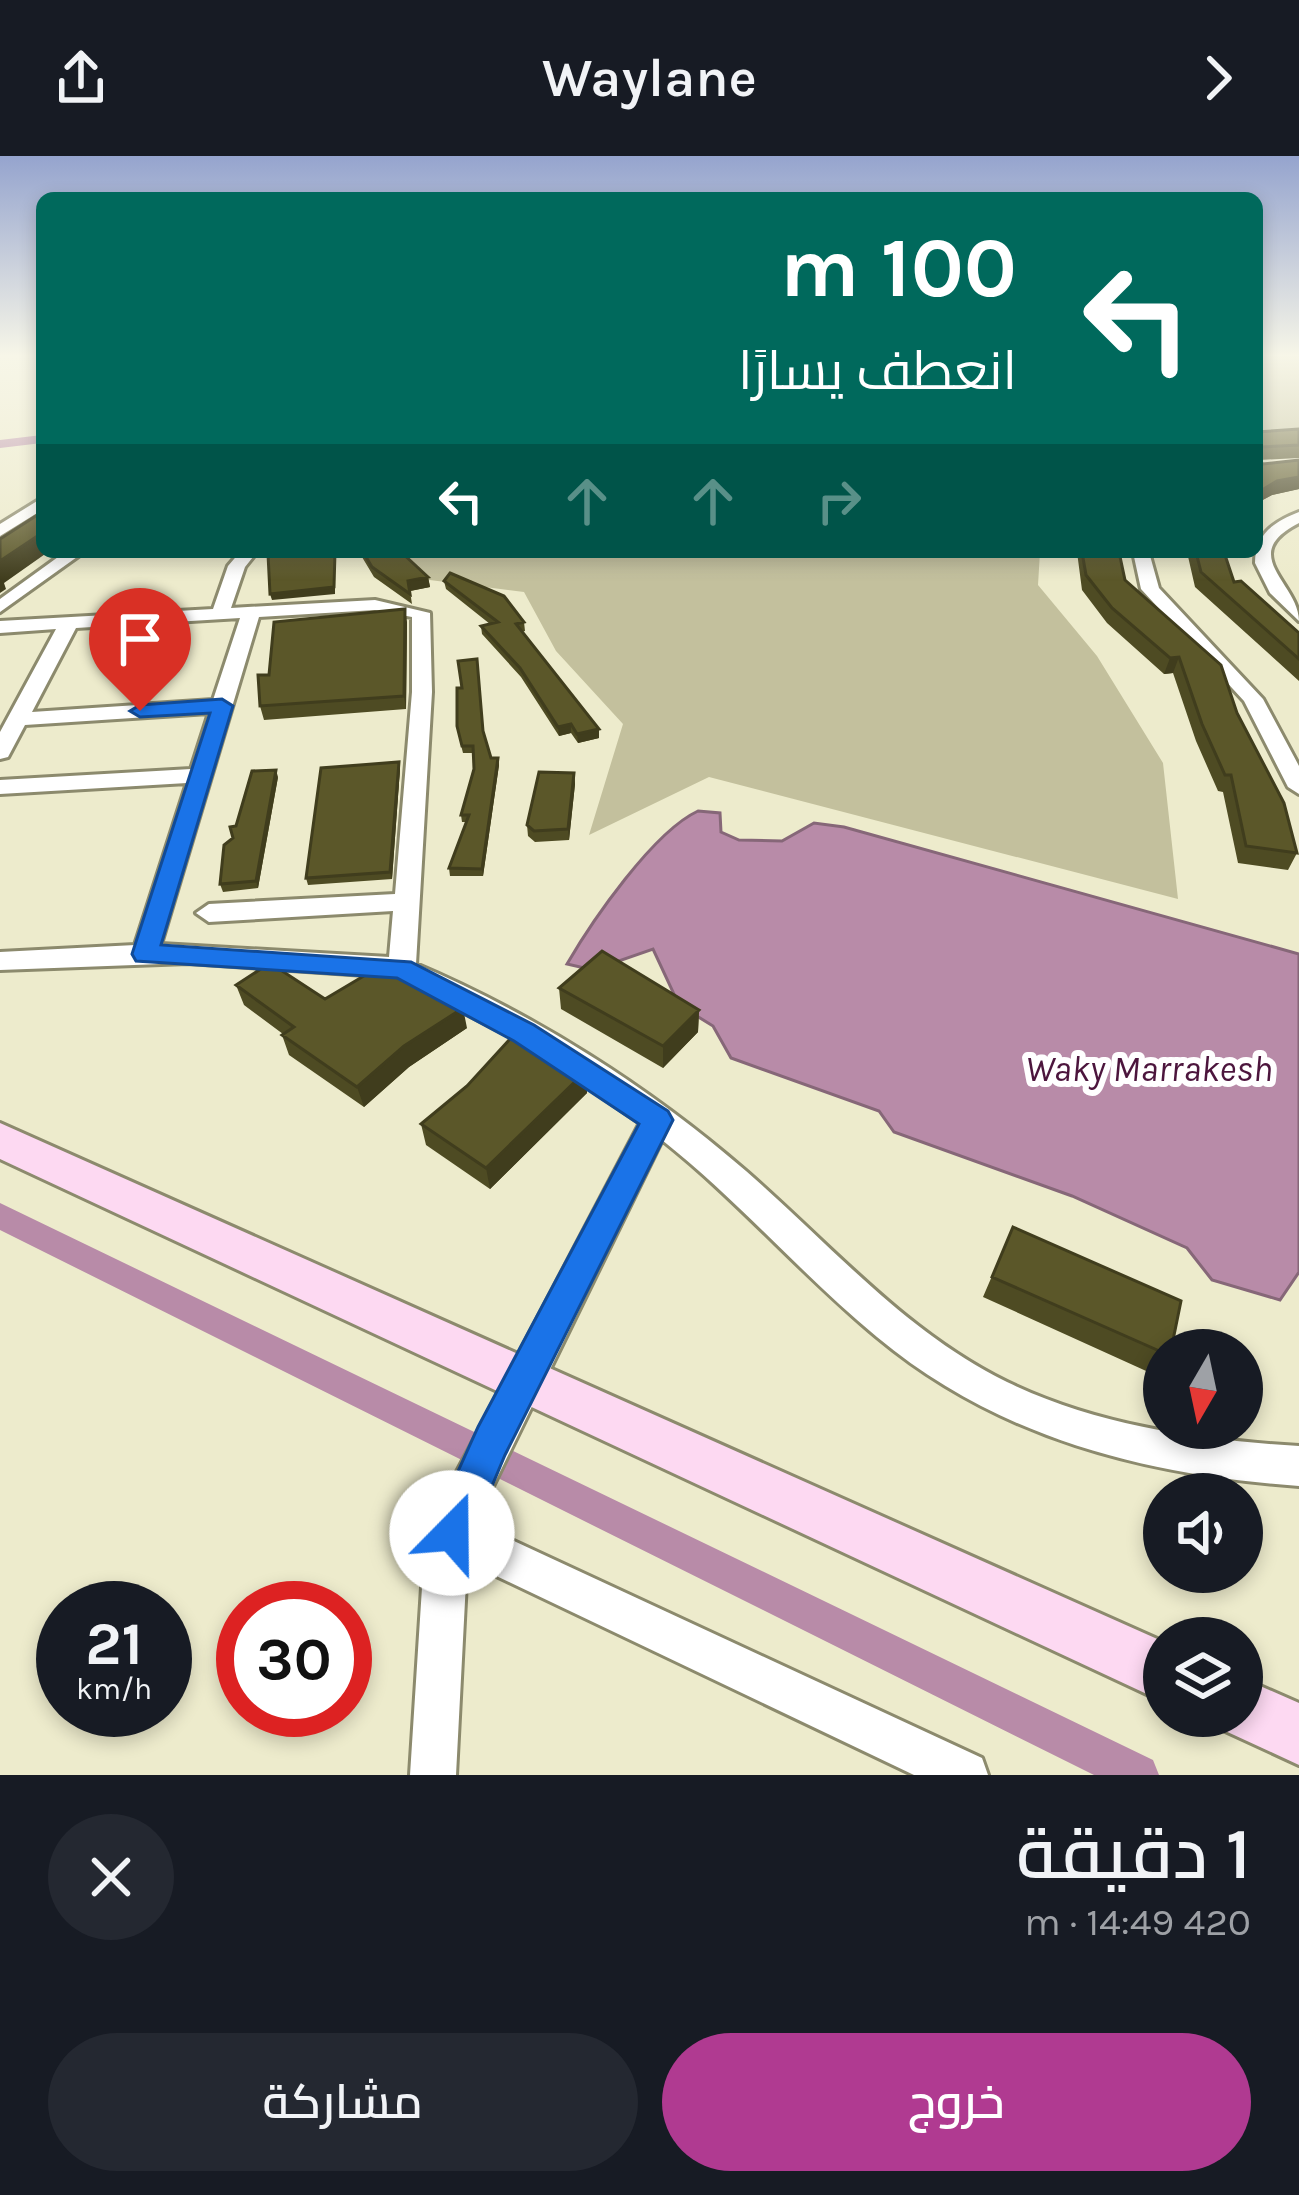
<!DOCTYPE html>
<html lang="ar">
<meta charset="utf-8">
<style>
:root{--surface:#171b24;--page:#242831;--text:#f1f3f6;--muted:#9ea1a6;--accent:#b03a91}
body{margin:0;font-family:Karla,Cairo,sans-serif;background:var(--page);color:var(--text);direction:rtl;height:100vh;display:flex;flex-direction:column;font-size:45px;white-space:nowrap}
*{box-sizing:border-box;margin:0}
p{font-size:39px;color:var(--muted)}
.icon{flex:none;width:66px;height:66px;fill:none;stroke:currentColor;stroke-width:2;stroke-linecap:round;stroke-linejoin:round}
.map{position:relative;height:1619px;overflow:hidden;direction:ltr}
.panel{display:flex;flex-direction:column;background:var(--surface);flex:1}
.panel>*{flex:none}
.guide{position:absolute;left:36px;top:36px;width:1227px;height:366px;border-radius:18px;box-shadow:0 6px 18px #0003;direction:rtl;background:#00695c;color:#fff;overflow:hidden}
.needle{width:78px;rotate:189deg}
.tools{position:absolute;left:1143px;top:1173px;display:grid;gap:24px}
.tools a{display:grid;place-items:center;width:120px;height:120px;border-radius:50%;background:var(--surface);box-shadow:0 6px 18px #0003;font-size:60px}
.speed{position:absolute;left:36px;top:1425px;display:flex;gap:24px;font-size:60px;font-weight:700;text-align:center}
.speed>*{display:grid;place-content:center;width:156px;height:156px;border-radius:50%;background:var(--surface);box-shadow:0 6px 18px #0003;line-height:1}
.speed small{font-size:30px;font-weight:400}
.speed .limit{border:18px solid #d22;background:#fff;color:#111}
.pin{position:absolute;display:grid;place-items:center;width:102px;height:102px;color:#fff;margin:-123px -51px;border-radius:50% 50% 50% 0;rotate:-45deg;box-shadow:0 0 12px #0007}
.pin .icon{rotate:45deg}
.me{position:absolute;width:132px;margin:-66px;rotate:22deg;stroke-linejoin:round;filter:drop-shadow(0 0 9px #0008)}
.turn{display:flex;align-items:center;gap:42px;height:252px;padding:0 48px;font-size:54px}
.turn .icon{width:156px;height:156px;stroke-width:2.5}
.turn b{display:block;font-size:84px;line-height:102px}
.lanes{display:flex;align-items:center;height:114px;padding:0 48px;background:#0003;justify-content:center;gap:60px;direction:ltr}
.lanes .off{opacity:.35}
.round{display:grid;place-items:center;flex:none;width:126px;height:126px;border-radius:63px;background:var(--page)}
.headline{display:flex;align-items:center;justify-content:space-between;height:204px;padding:0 48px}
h1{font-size:72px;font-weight:600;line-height:90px}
.button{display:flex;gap:24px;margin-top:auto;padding:24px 48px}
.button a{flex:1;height:138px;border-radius:72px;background:var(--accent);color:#fff;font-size:48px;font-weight:600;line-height:138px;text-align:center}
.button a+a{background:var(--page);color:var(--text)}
header{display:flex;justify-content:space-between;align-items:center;height:156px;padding:0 48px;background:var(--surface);font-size:54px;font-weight:600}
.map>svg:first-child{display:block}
.green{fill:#c3c09d}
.water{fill:#b88ba8;stroke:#866778;stroke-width:3}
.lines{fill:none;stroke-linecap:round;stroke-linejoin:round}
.canal{fill:#b88ba8;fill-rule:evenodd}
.street-casing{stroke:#8c8a6d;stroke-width:6}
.secondary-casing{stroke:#8c8a6d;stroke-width:6}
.street{fill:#fff;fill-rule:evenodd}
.secondary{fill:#fdd9f2;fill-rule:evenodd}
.wall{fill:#4e4b23}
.shaded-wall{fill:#403d1d}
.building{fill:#5b5729;stroke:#403d1d;stroke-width:3}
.route{fill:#1a73e8;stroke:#114b97;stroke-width:3}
.labels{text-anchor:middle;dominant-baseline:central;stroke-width:12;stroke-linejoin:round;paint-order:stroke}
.water-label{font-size:36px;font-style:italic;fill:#4c153d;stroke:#fff}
</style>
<header><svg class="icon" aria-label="forward" viewBox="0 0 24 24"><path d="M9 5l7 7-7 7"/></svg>Waylane<svg class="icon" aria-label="share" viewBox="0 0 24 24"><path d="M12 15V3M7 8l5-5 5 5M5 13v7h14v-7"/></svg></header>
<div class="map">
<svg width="1299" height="1619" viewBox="0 0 1299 1619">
<rect width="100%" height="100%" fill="#edebcc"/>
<path class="green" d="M 1257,198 L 1299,198 L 1299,277 L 1257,278 Z
M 405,396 L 1040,396 L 1038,429 L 1097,500 L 1163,607 L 1178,743 L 709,621 L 589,679 L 623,568 L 556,495 L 524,436 L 422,423 Z"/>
<path class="water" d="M 698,655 L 720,657 L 721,676 L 739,684 L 782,685 L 814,667 L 844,671 L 1299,798 L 1299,1116 L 1280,1144 L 1212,1124 L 1187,1092 L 1072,1040 L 894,976 L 879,955 L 731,902 L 713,870 L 679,849 L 653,793 L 593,814 L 567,808 C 592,765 653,676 698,655 Z"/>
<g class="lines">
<path class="canal" d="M 42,279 L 42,287 L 0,292 L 0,284 Z
M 0,1047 L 1153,1604 L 1159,1619 L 1094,1619 L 0,1074 Z"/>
<defs>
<path id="street" d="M 42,342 L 42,354 L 0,380 L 0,368 Z
M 1299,356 L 1299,367 C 1236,399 1299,427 1299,465 L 1270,437 L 1255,407 C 1255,379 1273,366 1299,356 Z
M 65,396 L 84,396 L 0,456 L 0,443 Z
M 240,396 L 257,396 L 245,411 L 231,452 L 375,444 L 430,457 L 432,536 L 416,808 C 534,858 649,931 746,1015 C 831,1089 905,1176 1007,1226 C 1098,1270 1200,1284 1299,1290 L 1299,1330 C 1145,1319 998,1282 877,1181 C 802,1119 739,1045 662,984 L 475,1367 L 982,1602 L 988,1619 L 914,1619 L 467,1406 L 456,1619 L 410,1619 L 423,1416 L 438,1352 L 640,967 L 523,887 L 395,821 L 188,807 L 0,814 L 0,796 L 135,789 L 187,627 L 0,638 L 0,624 L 191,613 L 209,557 L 25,569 L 8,601 L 0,603 L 0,576 L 56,473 L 0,477 L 0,465 L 213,453 L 228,410 ZM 375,454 L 412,461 L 412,536 L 395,738 L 209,748 L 196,757 L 209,766 L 393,755 L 389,801 L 161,788 L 259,461 ZM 240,462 L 213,544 L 32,556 L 76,472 Z
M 1133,396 L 1149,396 L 1159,432 L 1263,543 L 1299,610 L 1299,638 L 1288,631 L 1244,545 L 1141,433 Z"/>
<path id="secondary" d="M 0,967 L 1164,1486 L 1164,1546 L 0,1003 Z
M 1242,1522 L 1299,1547 L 1299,1609 L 1221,1573 L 1215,1560 L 1242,1560 Z"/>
</defs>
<use href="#street" class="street-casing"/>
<use href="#secondary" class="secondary-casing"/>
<use href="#street" class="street"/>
<use href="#secondary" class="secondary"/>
</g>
<path class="wall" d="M 1299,273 L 1299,302 L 1259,304 L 1263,308 L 1299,304 L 1299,333 L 1272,339 L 1257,347 L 1257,276 Z
M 359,396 L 401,396 L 428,421 L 430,431 L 410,435 L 412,448 L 374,421 Z
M 1077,396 L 1119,396 L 1125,424 L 1237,557 L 1297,697 L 1288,714 L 1238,707 L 1223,636 L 1218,635 L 1196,585 L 1173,517 L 1164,518 L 1107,467 L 1082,434 Z
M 1187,396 L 1224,396 L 1234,426 L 1299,477 L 1299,525 L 1195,431 Z
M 444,425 L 524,466 L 525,475 L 522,476 L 599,582 L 578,587 L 571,577 L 559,580 L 521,521 L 482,478 L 481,470 L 490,468 L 446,433 Z
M 407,466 L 406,553 L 264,564 L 260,550 L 269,519 Z
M 462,532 L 483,577 L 491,602 L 498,602 L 499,609 L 483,720 L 450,720 L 449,712 L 467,666 L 462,666 L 461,659 L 474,613 L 473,597 L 463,597 L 458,577 Z
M 399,606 L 400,613 L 392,723 L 308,729 L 306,722 Z
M 574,617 L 575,628 L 569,684 L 535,686 L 528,680 L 527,669 Z
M 278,621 L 258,732 L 223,736 L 220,728 L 236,670 Z
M 236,829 L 467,872 L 409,911 L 364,951 L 289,899 L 282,879 L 283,878 L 244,849 Z
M 559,832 L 699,854 L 698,876 L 663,912 L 561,853 Z
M 586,915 L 587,937 L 490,1033 L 426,989 L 421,968 L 467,930 Z
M 1013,1071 L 1164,1194 L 1164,1207 L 1155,1219 L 983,1141 Z"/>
<path class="shaded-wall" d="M 1299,321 L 1299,333 L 1272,339 L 1257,347 L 1257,337 L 1277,325 Z
M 42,377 L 42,396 L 48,396 L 4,427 L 6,433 L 0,437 L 0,405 Z
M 335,396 L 335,438 L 272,444 L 270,438 Z
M 428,421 L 430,431 L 410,435 L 408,425 Z
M 405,453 L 407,466 L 406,553 L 404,540 Z
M 1179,501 L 1173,517 L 1164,518 L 1170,502 Z
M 571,568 L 571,577 L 559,580 L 558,571 Z
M 599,573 L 599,582 L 578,587 L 577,578 Z
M 498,602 L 499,609 L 483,720 L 482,713 Z
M 399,606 L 400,613 L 392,723 L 390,716 Z
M 276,614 L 278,621 L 258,732 L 256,725 Z
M 574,617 L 575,628 L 569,684 L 568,673 Z
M 463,852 L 467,872 L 409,911 L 364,951 L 357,931 L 404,890 Z
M 699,854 L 698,876 L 663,912 L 663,890 Z
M 586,915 L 587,937 L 490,1033 L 486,1012 Z"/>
<path class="building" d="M 1299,273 L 1299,289 L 1262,291 L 1258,303 L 1263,308 L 1299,304 L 1299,321 L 1277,325 L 1257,337 L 1257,276 Z
M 42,356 L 42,377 L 0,405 L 0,383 Z
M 276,396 L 335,396 L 334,431 L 270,438 L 268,398 Z
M 363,396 L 401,396 L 428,421 L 408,425 L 410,438 L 372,411 Z
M 1082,396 L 1119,396 L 1125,424 L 1221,509 L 1237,557 L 1284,647 L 1297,697 L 1246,690 L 1231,619 L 1225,619 L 1202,568 L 1179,501 L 1170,502 L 1112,452 L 1086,419 Z
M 1196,396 L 1224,396 L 1234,426 L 1241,425 L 1299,477 L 1299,503 L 1201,416 Z
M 450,417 L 504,440 L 524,466 L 516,468 L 599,573 L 577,578 L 571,568 L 558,571 L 520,512 L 481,470 L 498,466 L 444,425 Z
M 405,453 L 404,540 L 260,550 L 258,519 L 269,519 L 274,466 Z
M 477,503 L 483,575 L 491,602 L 498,602 L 482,713 L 449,712 L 469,659 L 461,659 L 474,613 L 473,590 L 462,590 L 457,570 L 457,532 L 462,532 L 458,505 Z
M 399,606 L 390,716 L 306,722 L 321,612 Z
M 276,614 L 256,725 L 220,728 L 224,689 L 233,682 L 230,671 L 236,670 L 252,615 Z
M 539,616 L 574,617 L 568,673 L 534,675 L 527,669 Z
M 602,795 L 699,854 L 663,890 L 559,832 Z
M 389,805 L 463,852 L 404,890 L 357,931 L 282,879 L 294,871 L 236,829 L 270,807 L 325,843 Z
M 520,872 L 586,915 L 486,1012 L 421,968 L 467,930 Z
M 1013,1071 L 1181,1145 L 1171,1194 L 1164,1194 L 1164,1197 L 992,1121 Z"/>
<linearGradient id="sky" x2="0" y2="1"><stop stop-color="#95a4ce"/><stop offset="0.47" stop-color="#f7f6e8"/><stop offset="1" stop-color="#f7f6e8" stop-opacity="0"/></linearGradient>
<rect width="1299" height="424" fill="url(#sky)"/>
<path class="route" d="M 222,543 L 233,550 L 161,789 L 411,806 L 534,869 L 668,955 L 673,964 L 505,1299 L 466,1392 L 452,1398 L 437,1392 L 431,1377 L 437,1362 L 478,1271 L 639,968 L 514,885 L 397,822 L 136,805 L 132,798 L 210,557 L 140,561 L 130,555 L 140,549 Z"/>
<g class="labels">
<g class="water-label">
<text x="1149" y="913">Waky Marrakesh</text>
</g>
</g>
</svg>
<div class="tools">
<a><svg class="needle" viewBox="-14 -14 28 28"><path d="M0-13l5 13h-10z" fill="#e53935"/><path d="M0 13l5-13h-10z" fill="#9ea1a6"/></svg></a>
<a><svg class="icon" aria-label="sound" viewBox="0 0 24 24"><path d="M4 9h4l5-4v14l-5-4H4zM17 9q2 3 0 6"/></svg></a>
<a><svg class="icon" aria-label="layers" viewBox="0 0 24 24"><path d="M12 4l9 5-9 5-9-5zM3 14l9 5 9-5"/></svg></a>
</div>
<div class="speed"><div>21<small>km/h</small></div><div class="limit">30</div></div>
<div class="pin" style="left:140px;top:555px;background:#d93025"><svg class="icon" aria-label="arrive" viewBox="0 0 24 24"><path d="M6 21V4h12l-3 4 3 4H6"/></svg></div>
<svg class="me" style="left:452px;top:1377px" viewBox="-20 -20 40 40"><circle r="19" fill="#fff"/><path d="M0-13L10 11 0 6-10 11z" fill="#1a73e8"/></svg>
<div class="guide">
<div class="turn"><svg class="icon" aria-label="left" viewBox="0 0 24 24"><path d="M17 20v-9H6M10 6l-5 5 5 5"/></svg><div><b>100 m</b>انعطف يسارًا</div></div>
<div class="lanes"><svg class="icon" aria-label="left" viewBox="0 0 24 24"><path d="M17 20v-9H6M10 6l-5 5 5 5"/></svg><svg class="icon off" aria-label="ahead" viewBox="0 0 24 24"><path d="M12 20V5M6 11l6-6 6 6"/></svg><svg class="icon off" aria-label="ahead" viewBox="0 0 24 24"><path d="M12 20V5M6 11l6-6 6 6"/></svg><svg class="icon off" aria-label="right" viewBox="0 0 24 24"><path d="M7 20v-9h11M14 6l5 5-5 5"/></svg></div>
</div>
</div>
<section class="panel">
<div class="headline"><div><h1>1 دقيقة</h1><p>420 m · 14:49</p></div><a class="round"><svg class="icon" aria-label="close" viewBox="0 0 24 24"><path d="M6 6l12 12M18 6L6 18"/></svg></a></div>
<div class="button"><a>خروج</a><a>مشاركة</a></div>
</section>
